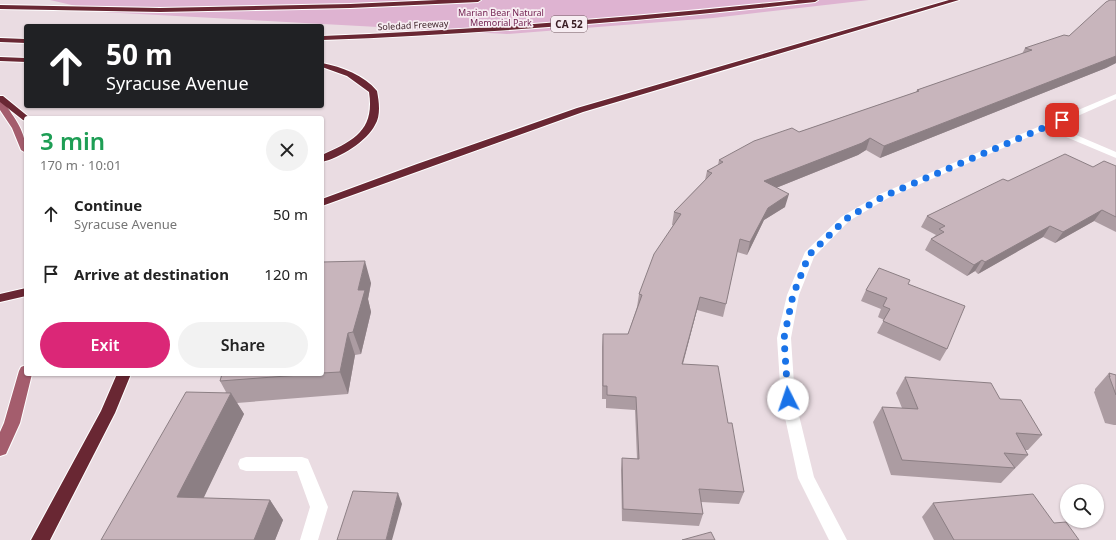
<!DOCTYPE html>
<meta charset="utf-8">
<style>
:root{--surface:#fff;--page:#f2f2f2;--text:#222;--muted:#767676;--accent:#db2777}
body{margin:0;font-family:"Noto Sans",sans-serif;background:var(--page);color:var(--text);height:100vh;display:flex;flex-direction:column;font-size:15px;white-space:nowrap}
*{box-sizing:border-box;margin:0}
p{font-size:13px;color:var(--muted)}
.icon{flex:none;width:22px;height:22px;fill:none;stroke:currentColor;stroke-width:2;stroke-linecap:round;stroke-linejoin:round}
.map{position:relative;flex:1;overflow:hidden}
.sheet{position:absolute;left:24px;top:116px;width:300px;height:260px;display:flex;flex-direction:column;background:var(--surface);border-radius:4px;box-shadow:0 1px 3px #0004}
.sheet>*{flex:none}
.banner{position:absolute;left:24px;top:24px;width:300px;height:84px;border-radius:4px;box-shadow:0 1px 3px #0004;background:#202124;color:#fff;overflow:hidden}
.tools{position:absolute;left:1060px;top:484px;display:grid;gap:8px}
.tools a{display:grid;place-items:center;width:44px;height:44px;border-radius:50%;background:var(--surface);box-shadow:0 1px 3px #0004;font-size:20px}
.pin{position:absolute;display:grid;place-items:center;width:34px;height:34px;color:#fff;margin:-17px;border-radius:8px;box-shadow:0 2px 6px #0006}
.me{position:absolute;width:44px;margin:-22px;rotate:356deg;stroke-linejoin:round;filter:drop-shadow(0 0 3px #0008)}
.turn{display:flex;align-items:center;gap:14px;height:84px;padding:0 16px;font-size:18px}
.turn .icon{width:52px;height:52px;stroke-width:2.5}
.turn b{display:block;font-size:28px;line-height:34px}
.round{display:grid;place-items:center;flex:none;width:42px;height:42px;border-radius:21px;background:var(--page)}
.head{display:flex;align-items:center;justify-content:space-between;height:68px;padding:0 16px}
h1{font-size:24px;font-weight:600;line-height:30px;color:#1e9e55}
.primary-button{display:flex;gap:8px;margin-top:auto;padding:8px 16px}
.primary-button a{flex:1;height:46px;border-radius:24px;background:var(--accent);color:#fff;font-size:16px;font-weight:600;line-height:46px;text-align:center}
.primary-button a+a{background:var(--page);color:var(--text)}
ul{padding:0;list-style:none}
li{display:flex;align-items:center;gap:12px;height:60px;padding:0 16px}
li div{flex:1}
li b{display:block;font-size:15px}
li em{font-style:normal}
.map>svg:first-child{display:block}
.green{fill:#deb3d1}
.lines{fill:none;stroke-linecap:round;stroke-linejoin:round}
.primary-casing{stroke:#fff;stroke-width:2}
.highway-casing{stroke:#fff;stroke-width:2}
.street{fill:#fff;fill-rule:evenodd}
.primary{fill:#a45d6d;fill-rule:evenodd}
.highway{fill:#692733;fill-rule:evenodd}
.wall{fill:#ac9ca2}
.shaded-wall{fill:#8c7f84}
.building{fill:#c8b5bc;stroke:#8c7f84}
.route{stroke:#1a73e8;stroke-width:7;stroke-dasharray:0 12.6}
.labels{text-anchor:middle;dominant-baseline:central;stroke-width:3.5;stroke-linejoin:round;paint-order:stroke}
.far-park-label{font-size:9px;fill:#742453;stroke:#f7edf2}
.far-street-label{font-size:9px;fill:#3a1d24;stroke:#f7edf2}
.shield{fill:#f7edf2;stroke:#735b62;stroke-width:1}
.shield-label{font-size:10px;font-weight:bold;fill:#3a1d24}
</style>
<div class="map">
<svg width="1116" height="540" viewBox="0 0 1116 540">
<rect width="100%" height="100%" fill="#eadce2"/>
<path class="green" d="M 50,0 L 869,0 L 713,18 L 507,34 L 102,12 Z"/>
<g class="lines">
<defs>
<path id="primary" d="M 0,100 L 3,101 C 15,119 26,131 26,153 L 21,150 L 12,128 L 0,110 Z
M 26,365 L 26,374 L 32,374 L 20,423 L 6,454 L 0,456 L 0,432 L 4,423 L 19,371 L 21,367 Z"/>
<path id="highway" d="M 438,0 L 481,0 L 478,2 L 350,8 L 160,12 L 0,9 L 0,5 L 160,8 L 350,4 Z
M 798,0 L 818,0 L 815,2 C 651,20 487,34 322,40 L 322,36 C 481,30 639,17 798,0 Z
M 949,0 L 959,0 L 583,112 L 322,206 L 322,199 L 417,164 L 577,108 Z
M 0,38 L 26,39 L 26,43 L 0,42 Z
M 0,57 L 26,58 L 26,62 L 0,61 Z
M 322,63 C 342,67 364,75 377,91 C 379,102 381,115 375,125 C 367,141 340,158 322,162 L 322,155 C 354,141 375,130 369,92 L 347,76 L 322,67 Z
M 0,96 L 3,96 L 30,118 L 26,118 L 26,121 L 23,120 L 0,102 Z
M 26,288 L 26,296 L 0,302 L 0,294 Z
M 117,374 L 131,374 L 115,413 L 50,540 L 31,540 L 101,411 Z"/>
</defs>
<use href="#primary" class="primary-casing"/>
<use href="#highway" class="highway-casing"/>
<path class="street" d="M 1116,94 L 1116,99 L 1055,126 L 1116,152 L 1116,158 L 1047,129 L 888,198 L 849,221 L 814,257 L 799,295 L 791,338 L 795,399 L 814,477 L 847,540 L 829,540 L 798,478 L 781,399 L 777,338 L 787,295 L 805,252 L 841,217 L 880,194 Z
M 246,457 L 302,457 L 308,459 L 328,507 L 318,540 L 300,540 L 310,507 L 297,471 L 246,471 L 240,469 L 238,464 L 240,459 Z"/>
<use href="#primary" class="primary"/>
<use href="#highway" class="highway"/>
</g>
<path class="wall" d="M 1116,0 L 1116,63 L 1106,68 L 880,158 L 866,150 L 858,155 L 776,188 L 785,207 L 764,220 L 747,255 L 737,252 L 726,304 L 723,317 L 697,310 L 683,364 L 728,423 L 744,492 L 739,504 L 701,502 L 703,514 L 699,526 L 622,521 L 621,470 L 622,458 L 637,459 L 635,410 L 606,408 L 606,399 L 602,399 L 602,347 L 603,334 L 628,334 L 637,307 L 639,294 L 673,225 L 672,225 L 674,212 L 705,180 L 707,171 L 718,165 L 719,160 L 799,132 L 916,92 L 917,90 L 1022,54 L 1025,48 L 1069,36 Z
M 1116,166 L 1116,232 L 1094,221 L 1055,243 L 1043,237 L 978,274 L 975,271 L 967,276 L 925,250 L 931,239 L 936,235 L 921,227 L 927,216 L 1008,181 L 1093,167 Z
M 322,262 L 371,283 L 368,299 L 371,312 L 361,354 L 355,355 L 348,394 L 237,403 L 244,414 L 203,498 L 270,500 L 283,520 L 275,540 L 101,540 L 226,392 L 220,381 L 222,374 L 322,374 Z
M 908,284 L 947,349 L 940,361 L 877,333 L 884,320 L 878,317 L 881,309 L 861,301 L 866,290 Z
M 1109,373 L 1116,375 L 1116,425 L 1114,425 L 1105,423 L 1094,392 L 1095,391 L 1095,389 Z
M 905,377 L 1000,399 L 1042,435 L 1028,450 L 1025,450 L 1028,455 L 1001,483 L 891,475 L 873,422 L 882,407 L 902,408 L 896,393 Z
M 933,503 L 1054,523 L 1079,540 L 934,540 L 922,517 Z"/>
<path class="shaded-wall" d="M 1116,56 L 1116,63 L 1106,68 L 880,158 L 884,146 Z
M 870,138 L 866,150 L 858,155 L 761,194 L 764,181 Z
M 789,194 L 785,207 L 764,220 L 747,255 L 750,242 L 768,208 Z
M 1102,210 L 1094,221 L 1055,243 L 1063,232 Z
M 1050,226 L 1043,237 L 978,274 L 985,262 Z
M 982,260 L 975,271 L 967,276 L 974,265 Z
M 365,261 L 371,283 L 368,299 L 371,312 L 361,354 L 353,332 L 358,290 Z
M 700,297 L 697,310 L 679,377 L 682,364 Z
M 348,333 L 355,355 L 348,394 L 340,372 Z
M 231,393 L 244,414 L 194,518 L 177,497 Z
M 398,493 L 402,504 L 392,540 L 386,540 Z
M 270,500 L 283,520 L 275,540 L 254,540 Z"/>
<path class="building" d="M 1110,0 L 1116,0 L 1116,56 L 884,146 L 870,138 L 862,143 L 764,181 L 789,194 L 768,208 L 750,242 L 740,239 L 726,304 L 700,297 L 682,364 L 718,366 L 728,423 L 732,423 L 744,492 L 699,489 L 703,514 L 623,509 L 622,458 L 639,459 L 636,397 L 607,395 L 607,386 L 603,386 L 603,334 L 628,334 L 642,295 L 639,294 L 654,254 L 681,214 L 674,212 L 712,173 L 707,171 L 723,162 L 719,160 L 754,141 L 792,128 L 799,132 L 919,91 L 917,90 L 1032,50 L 1025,48 L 1064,35 L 1069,36 L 1106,2 Z
M 1065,154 L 1093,167 L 1104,161 L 1116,166 L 1116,217 L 1102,210 L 1063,232 L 1050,226 L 985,262 L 982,260 L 974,265 L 931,239 L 944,232 L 939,229 L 945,226 L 927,216 L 1003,179 L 1008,181 Z
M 365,261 L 358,290 L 365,290 L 353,332 L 348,333 L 340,372 L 322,373 L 322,262 Z
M 879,268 L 910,280 L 908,284 L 965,306 L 947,349 L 883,321 L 890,309 L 883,306 L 887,298 L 866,290 Z
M 1109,373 L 1116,375 L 1116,395 L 1109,376 L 1110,377 Z
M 222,374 L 313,374 L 220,381 Z
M 905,377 L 991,383 L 1000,399 L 1021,400 L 1042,435 L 1016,433 L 1028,455 L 1004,453 L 1015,468 L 902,460 L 882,407 L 918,409 Z
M 186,392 L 231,393 L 177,497 L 270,500 L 254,540 L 101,540 Z
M 353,491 L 398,493 L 386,540 L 337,540 Z
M 1033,494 L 1054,523 L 1066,522 L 1079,540 L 954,540 L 933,503 Z
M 711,532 L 715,540 L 682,540 Z"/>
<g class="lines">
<path class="route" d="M 788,399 L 784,338 L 793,295 L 809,255 L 846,219 L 884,196 L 1062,120"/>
</g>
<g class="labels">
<g class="far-park-label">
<text x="501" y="12">Marian Bear Natural<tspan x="501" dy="10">Memorial Park</tspan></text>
</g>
<g class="far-street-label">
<text transform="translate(413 25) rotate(-3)">Soledad Freeway</text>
</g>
<rect class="shield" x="551" y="16" width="36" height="16" rx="3"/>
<g class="shield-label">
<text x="569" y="24">CA 52</text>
</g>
</g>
</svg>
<div class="tools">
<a><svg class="icon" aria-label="search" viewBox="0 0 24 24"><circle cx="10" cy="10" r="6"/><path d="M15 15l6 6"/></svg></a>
</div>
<div class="pin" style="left:1062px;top:120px;background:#d93025"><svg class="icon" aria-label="arrive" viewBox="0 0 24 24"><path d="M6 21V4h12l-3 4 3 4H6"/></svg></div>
<svg class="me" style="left:788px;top:399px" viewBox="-20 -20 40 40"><circle r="19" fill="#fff"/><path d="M0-13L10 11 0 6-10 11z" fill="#1a73e8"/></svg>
<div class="banner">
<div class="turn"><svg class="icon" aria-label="ahead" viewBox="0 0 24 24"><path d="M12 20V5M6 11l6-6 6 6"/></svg><div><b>50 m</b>Syracuse Avenue</div></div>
</div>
<section class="sheet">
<div class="head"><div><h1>3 min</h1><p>170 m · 10:01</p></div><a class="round"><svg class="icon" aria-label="close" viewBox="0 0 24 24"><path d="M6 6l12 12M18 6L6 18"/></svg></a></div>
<ul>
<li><svg class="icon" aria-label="ahead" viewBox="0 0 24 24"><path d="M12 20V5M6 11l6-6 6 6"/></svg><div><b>Continue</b><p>Syracuse Avenue</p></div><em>50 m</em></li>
<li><svg class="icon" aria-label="arrive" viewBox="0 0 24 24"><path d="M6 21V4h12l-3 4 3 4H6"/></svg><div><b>Arrive at destination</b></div><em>120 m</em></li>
</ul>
<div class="primary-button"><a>Exit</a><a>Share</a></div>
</section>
</div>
